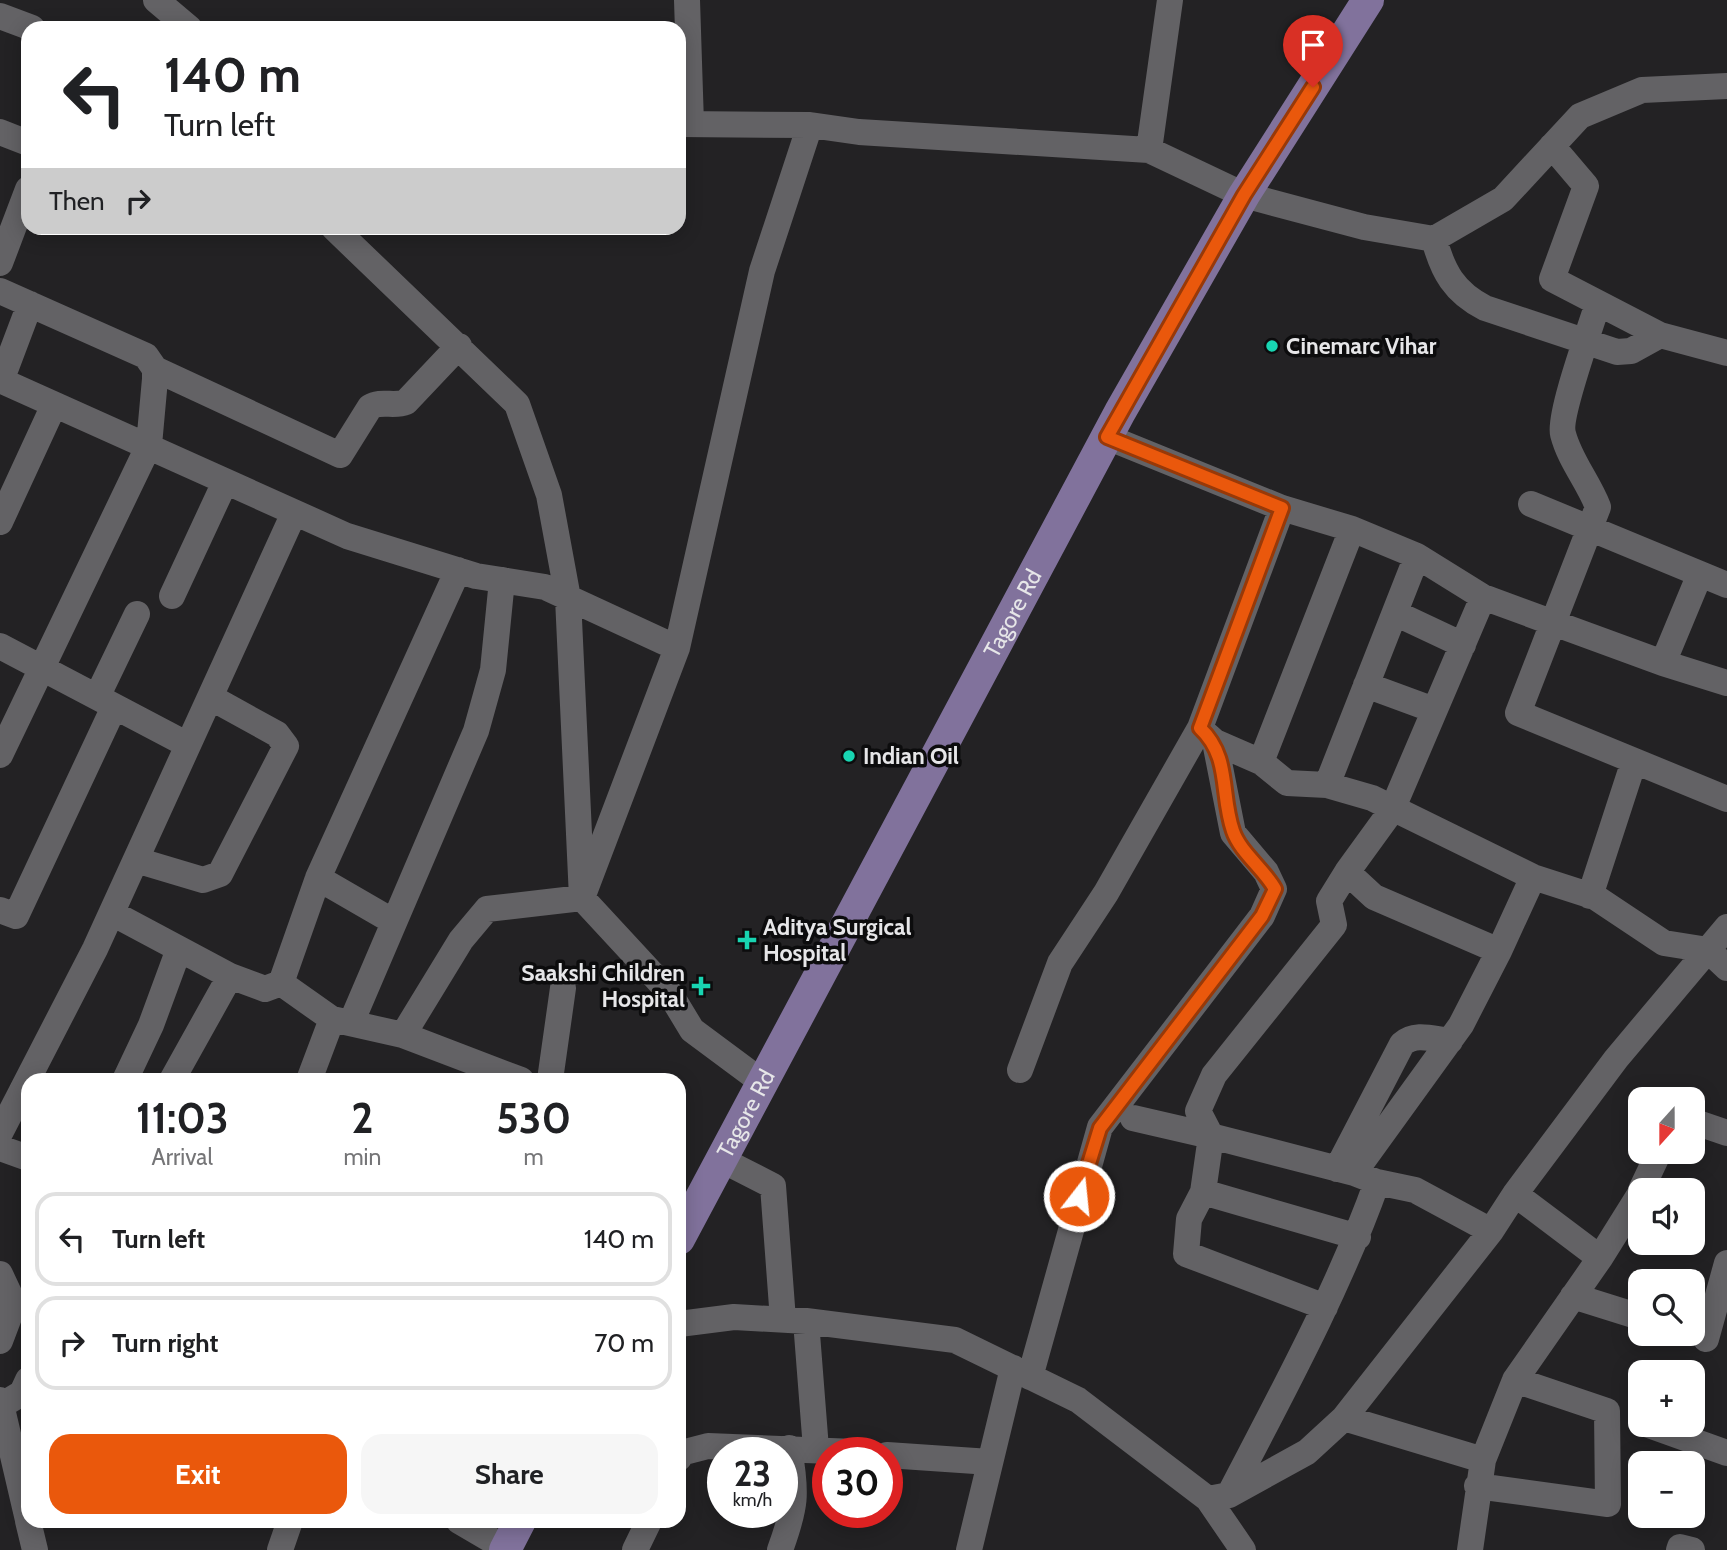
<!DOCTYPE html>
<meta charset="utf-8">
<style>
:root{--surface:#fff;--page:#f6f6f6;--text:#202124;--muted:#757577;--line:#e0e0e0;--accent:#ea580c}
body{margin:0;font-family:Cabin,sans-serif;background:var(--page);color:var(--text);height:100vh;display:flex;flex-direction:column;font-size:26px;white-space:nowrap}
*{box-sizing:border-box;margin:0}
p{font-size:23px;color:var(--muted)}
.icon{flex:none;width:38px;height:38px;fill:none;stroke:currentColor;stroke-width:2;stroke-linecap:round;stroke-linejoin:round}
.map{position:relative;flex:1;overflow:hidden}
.sheet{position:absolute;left:21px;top:1073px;width:665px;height:455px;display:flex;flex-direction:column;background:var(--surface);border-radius:21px;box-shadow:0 4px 18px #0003}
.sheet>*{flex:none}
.hud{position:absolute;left:21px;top:21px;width:665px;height:214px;border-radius:21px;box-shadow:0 4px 18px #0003;background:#fff;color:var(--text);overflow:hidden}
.needle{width:46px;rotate:201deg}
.buttons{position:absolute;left:1628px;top:1087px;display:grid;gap:14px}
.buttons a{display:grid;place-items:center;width:77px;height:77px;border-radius:14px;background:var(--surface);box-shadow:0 4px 18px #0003;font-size:35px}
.speed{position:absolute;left:707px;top:1437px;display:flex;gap:14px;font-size:35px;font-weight:700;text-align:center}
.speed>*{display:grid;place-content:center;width:91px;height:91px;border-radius:50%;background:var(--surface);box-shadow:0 4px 18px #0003;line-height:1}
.speed small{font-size:18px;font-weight:400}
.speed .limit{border:10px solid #d22;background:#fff;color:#111}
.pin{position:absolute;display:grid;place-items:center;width:60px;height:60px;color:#fff;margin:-72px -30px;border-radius:50% 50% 50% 0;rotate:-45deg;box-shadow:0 0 7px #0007}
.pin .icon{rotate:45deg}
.me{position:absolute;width:77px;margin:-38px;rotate:16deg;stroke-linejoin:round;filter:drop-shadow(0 0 5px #0008)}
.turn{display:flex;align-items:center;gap:24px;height:147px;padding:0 28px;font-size:32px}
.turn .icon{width:91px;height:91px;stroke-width:2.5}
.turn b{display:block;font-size:49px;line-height:60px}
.then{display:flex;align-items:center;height:66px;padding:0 28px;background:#0003;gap:14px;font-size:26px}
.eta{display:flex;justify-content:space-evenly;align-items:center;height:119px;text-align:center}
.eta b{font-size:42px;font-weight:800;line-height:49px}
.button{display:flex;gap:14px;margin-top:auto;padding:14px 28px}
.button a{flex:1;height:80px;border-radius:21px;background:var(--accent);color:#fff;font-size:28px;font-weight:800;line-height:80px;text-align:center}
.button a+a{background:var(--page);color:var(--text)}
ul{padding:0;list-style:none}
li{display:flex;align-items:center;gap:21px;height:94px;margin:0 14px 10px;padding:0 14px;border:4px solid var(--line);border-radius:21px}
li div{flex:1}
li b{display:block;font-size:26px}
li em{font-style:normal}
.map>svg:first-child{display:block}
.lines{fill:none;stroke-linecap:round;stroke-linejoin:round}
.minor{stroke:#636265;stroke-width:26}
.major{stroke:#81729c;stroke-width:32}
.route-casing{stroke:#983908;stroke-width:18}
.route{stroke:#ea580c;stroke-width:12}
.poi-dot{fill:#18d5b2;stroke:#0c0c0d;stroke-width:2.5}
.labels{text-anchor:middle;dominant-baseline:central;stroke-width:7;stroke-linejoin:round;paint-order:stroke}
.poi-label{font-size:23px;font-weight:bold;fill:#e6e6e8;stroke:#0c0c0d;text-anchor:start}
.street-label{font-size:23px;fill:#e6e6e8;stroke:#0c0c0d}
</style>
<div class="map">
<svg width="1727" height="1550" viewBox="0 0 1727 1550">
<rect width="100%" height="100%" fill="#232224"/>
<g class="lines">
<path class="minor" d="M 156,0 L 189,28
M 687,0 L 691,124
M 0,16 L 32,28
M 679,124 L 810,125 L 859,132 L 1149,150 L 1244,195 L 1364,227 L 1434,239 L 1503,199 L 1580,116 L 1642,90 L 1727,86
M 0,132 L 28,143
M 1552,146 L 1586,186 L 1552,279 L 1660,335 L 1727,353
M 1149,150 L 1170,0
M 1434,239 C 1443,272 1454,292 1485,308 L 1617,352 L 1631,351 L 1660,335
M 0,263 L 28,189
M 0,291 L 146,356 L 155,369 L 155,379 L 149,445 L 0,755
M 1598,303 C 1591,326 1558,416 1563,434 C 1570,461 1588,481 1598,507 L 1518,713 L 1727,799
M 155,369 L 340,455 L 370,407 C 381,400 394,407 406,402 L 459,346
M 0,380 L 347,536 L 476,576 L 545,587 L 677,648
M 1,381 L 30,304
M 1107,437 L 1282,508 L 1352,529 L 1417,556 L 1483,597 L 1663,663 L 1727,683
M 1531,504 L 1727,585
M 0,522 L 54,405
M 172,596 L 225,482
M 1395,613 L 1463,645
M 0,646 L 188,745
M 1663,663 L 1700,574
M 1366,685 L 1434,710
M 97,697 L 137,614
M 1206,734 L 1215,742 L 1261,762 L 1287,783 L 1327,785 L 1372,798 L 1533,877 L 1595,897 L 1664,943 L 1708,950 L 1727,968
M 1261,762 L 1352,529
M 1327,785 L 1417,556
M 136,860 L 203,880 L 220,874 L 286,746 L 277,734 L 210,697
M 1347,872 L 1392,810 L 1483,597
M 318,878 L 394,922
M 1590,896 L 1634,761
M 0,910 L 16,916 L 114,707
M 112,913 L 230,976
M 1499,951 L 1533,877
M 281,983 L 332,1019 L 309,1080
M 332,1019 L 403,1035 L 461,940 L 487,909 L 582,898 L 568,598 L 549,495 L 517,404 L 334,228
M 351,1023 L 476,731 L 493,670 L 502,580
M 403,1035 L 521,1080
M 1020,1070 L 1060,963 L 1106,893 L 1200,728 L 1282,508
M 125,1080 L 151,1025 L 179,949
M 172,1080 L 230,976 L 265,989 L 281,983 L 318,878 L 458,570
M 550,1080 L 563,988
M 762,1082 L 692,1030 L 669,992 L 582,898 L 677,648 L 762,271 L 810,125
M 1133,1118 L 1211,1136 L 1203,1192 L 1189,1219 L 1186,1254 L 1325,1307
M 1692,1121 L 1727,1133
M 0,1133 L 95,949 L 294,513
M 0,1148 L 28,1158
M 722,1160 L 773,1186 L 783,1320
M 1337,1169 L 1402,1044 C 1415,1032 1433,1039 1450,1041
M 1354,1173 L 1461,1025 L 1499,951 L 1374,897 L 1347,872 L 1329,901 L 1334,925 L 1214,1075 L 1198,1111 L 1211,1136 L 1354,1173 L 1377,1182 L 1415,1190 L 1491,1231
M 1641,1190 L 1659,1152
M 1203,1192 L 1358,1237
M 1515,1194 L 1600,1258
M 0,1274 L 14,1304 L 0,1341
M 1573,1296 L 1640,1317
M 806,1321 L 816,1449
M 679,1324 L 734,1317 L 806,1321 L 955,1340 L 1078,1400 L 1208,1499 L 1243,1550
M 1706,1339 L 1727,1263
M 1030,1377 L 1100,1127 L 1262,916 L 1274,889 L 1266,872 L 1233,833 L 1215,742
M 0,1400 L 28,1520
M 2,1405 L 22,1393 L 28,1380
M 1344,1418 L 1483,1460 L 1470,1550
M 1646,1424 L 1727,1453
M 887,1455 L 990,1462
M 679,1458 L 681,1453 L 708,1446 L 855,1452
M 1483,1460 L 1515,1380 L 1600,1258 L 1640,1194
M 1477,1486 L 1608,1504 L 1607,1411 L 1515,1380
M 1229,1495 C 1282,1393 1338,1291 1377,1182
M 1208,1499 L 1229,1495 L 1307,1452 L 1344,1418 L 1491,1231 L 1515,1194 L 1616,1059 L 1727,927
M 28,1521 L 35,1550
M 459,1521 L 505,1548
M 280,1550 L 290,1521
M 635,1550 L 649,1521
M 780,1550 C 796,1506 797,1494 789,1448
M 969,1550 L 1013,1368
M 1679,1550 L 1680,1547 L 1692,1550"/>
<g class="major">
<path id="s1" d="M 679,1239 L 1120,412 L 1244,195 L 1368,0"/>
<path d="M 505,1550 L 520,1521"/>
</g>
</g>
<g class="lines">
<defs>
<path id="route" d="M 1079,1196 L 1100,1128 L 1262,916 L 1275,889 C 1264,869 1240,852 1233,831 C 1220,794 1231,757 1200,728 L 1282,508 L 1107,437 L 1244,195 L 1313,87"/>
</defs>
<use href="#route" class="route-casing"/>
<use href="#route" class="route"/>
</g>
<g class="poi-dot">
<circle cx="1272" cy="346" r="7"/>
<circle cx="849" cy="756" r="7"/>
<path d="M743.5 929.5h7v7h7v7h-7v7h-7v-7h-7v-7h7z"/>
<path d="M697.5 975.5h7v7h7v7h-7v7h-7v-7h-7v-7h7z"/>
</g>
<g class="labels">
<g class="poi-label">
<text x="1286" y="346">Cinemarc Vihar</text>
<text x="863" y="756">Indian Oil</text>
<text x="763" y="927">Aditya Surgical<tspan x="763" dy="26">Hospital</tspan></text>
<text x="685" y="973" text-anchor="end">Saakshi Children<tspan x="685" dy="26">Hospital</tspan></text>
</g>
<g class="street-label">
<text stroke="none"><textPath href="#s1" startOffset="709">Tagore Rd</textPath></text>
<text stroke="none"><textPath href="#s1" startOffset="142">Tagore Rd</textPath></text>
</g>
</g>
</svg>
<div class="buttons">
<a><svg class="needle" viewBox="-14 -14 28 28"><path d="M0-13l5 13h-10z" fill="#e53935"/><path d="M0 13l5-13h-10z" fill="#757577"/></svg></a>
<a><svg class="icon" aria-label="sound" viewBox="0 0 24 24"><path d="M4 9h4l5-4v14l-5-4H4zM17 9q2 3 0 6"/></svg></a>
<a><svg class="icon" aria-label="search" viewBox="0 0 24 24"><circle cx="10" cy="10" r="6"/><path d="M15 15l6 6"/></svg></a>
<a>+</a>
<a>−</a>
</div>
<div class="speed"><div>23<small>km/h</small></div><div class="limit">30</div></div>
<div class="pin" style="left:1313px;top:87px;background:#d93025"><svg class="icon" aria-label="arrive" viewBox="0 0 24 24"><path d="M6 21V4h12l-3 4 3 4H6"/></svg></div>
<svg class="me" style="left:1079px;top:1196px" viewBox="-20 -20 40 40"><circle r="17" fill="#ea580c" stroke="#fff" stroke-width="3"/><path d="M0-11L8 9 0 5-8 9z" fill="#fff"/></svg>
<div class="hud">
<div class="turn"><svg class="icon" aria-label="left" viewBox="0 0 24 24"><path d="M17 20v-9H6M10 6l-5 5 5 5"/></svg><div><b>140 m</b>Turn left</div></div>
<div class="then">Then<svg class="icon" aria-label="right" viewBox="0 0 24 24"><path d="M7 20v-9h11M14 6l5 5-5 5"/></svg></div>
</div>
<section class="sheet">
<div class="eta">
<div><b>11:03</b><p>Arrival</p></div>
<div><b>2</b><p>min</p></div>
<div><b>530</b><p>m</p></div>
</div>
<ul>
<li><svg class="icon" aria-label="left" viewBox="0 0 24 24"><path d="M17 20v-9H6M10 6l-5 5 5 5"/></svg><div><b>Turn left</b></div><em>140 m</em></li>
<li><svg class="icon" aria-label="right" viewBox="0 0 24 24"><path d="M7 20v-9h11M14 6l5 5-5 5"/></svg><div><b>Turn right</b></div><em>70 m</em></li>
</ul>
<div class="button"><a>Exit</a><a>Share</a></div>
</section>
</div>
